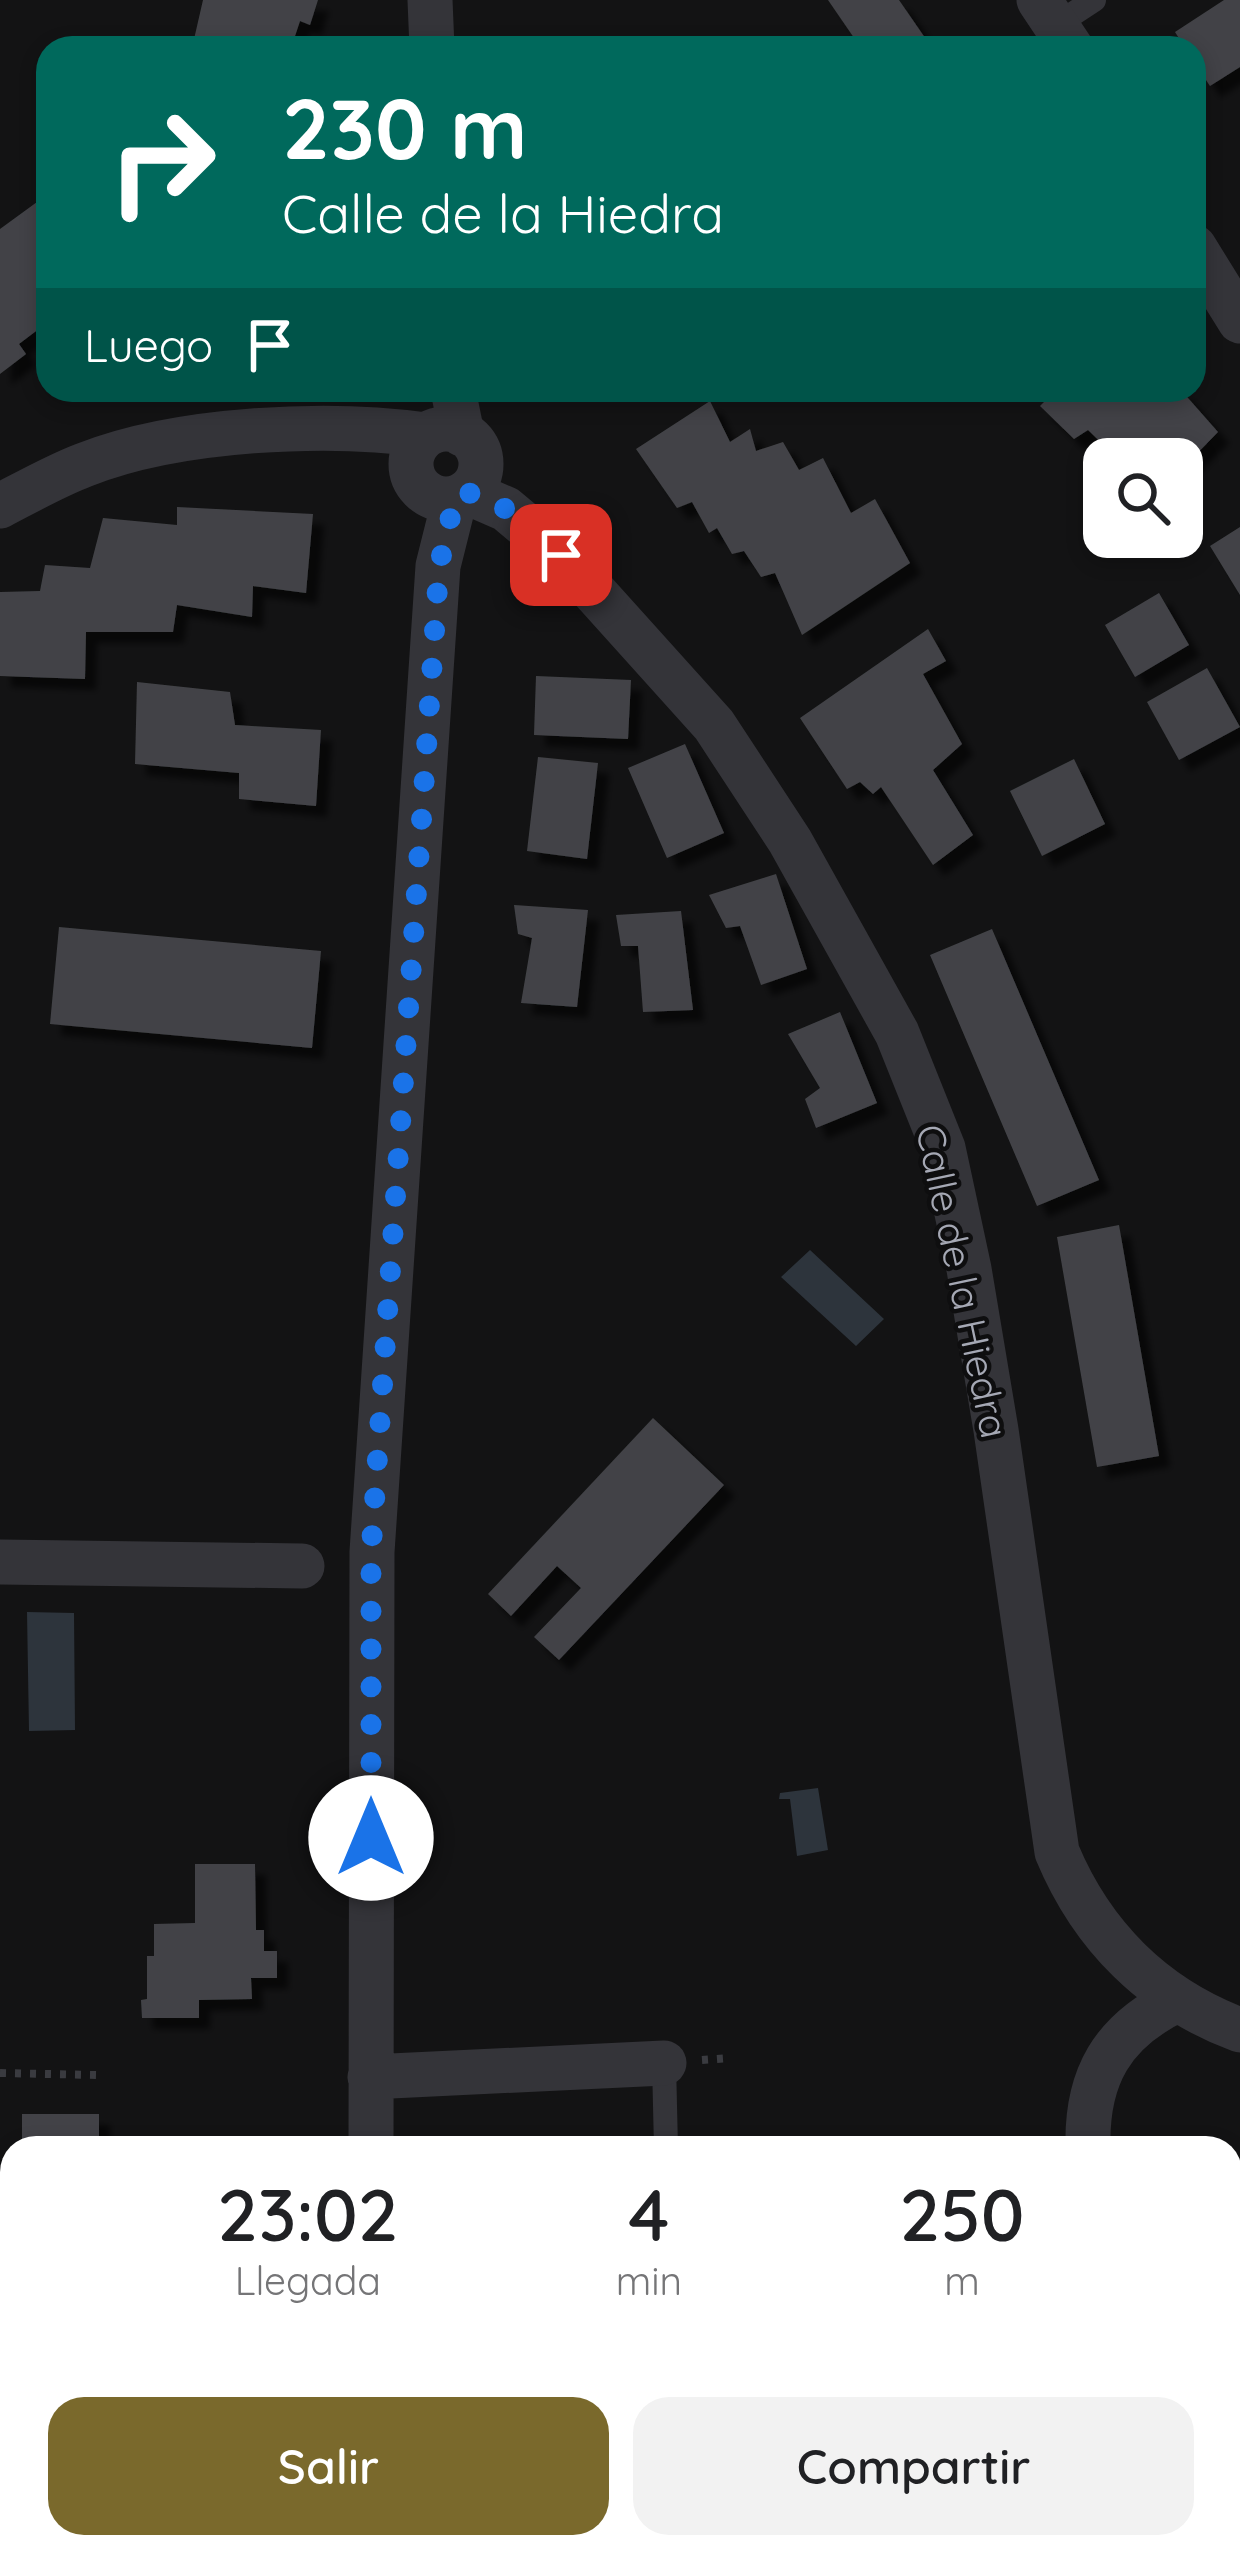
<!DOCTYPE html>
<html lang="es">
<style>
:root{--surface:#fff;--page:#f2f2f2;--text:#202124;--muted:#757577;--accent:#7a692c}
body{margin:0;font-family:Quicksand,sans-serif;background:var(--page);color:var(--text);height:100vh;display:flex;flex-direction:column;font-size:45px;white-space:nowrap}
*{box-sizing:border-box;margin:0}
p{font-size:39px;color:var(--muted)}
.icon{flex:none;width:66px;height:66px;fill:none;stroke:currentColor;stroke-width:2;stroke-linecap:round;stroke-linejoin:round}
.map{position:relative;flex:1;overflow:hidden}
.panel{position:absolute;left:0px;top:2136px;width:1242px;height:423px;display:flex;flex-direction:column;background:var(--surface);border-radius:36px 36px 0 0;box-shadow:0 6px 18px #0003}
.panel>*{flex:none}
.top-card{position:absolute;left:36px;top:36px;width:1170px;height:366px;border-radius:36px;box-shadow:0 6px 18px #0003;background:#00695c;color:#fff;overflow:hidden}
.fabs{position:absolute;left:1083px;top:438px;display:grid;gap:24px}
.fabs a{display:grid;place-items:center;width:120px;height:120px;border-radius:24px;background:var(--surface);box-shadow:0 6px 18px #0003;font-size:60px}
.pin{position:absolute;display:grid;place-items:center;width:102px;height:102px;color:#fff;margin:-51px;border-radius:24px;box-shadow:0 6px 18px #0006}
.me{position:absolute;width:132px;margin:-66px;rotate:0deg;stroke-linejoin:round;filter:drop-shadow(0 0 9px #0008)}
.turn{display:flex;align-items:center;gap:42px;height:252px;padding:0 48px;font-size:54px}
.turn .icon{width:156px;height:156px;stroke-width:2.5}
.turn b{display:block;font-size:84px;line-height:102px}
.then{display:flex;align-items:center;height:114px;padding:0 48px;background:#0003;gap:24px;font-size:45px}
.eta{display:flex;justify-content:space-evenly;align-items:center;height:204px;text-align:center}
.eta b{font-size:72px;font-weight:600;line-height:84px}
.cta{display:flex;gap:24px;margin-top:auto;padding:24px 48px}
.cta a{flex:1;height:138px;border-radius:36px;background:var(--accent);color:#fff;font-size:48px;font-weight:600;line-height:138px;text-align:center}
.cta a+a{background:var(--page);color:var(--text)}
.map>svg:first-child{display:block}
.water{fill:#2d343c}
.building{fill:#424347;filter:url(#shadow)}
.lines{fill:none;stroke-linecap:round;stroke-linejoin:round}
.path{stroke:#3a3b40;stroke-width:8;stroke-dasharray:6 9;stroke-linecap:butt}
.lane{stroke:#343439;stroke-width:24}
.street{stroke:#343439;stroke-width:45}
.route{stroke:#1a73e8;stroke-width:21;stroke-dasharray:0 37.8}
.labels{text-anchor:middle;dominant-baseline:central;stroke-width:9;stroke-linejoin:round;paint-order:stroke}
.street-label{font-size:39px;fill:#a5a8b4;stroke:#0e0e0f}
</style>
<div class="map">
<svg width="1240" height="2558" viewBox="0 0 1240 2558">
<defs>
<filter id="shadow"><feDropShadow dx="11" dy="11" stdDeviation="3" flood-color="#0009"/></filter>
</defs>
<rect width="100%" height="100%" fill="#131314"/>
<path class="water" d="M 810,1250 L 884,1319 L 856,1346 L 781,1277 Z
M 27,1612 L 74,1613 L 75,1730 L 29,1731 Z
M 818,1788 L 828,1850 L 797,1856 L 790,1799 L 779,1799 L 780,1793 Z"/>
<path class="building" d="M 203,0 L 318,0 L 310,25 L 300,21 L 291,48 L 192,48 Z
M 828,0 L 899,0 L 932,48 L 861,48 Z
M 1224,0 L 1240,0 L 1240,67 L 1210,86 L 1194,62 L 1194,48 L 1185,48 L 1175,32 Z
M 48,194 L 48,322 L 19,344 L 26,354 L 0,374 L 0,229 Z
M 1056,390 L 1181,390 L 1218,432 L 1182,469 L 1182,459 L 1118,459 L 1088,430 L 1074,439 L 1040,406 Z
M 710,401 L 730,442 L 750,429 L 756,451 L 783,442 L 799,470 L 823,458 L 851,513 L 875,499 L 910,563 L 802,635 L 775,573 L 761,577 L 744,551 L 732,554 L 717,528 L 709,533 L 692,502 L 677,508 L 636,449 Z
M 177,507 L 313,514 L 306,593 L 253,586 L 252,617 L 177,605 L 173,632 L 86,632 L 85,679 L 0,676 L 0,592 L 40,591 L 45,565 L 90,568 L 103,518 L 177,525 Z
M 1240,527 L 1240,595 L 1210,546 Z
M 1159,593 L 1189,645 L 1135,677 L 1105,625 Z
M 928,629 L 946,661 L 923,674 L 962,744 L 933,770 L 973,835 L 933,865 L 881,787 L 873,794 L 860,782 L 847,789 L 800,718 Z
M 1207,668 L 1240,727 L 1179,760 L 1147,702 Z
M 536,676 L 631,680 L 628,739 L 534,735 Z
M 137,682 L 230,692 L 235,725 L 321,730 L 316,806 L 239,799 L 239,773 L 135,764 Z
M 685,744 L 724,833 L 667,858 L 628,768 Z
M 538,757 L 598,763 L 587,859 L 527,851 Z
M 1074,759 L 1105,824 L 1042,856 L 1010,791 Z
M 776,874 L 807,969 L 761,985 L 740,926 L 726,928 L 709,895 Z
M 514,905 L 588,910 L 577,1007 L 521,1003 L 532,938 L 518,934 Z
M 681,911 L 693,1010 L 643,1012 L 638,946 L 621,946 L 616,915 Z
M 59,927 L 321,951 L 312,1048 L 50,1024 Z
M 992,929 L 1099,1180 L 1037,1206 L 930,955 Z
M 840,1012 L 877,1103 L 816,1128 L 805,1099 L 820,1088 L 788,1034 Z
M 1119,1225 L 1159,1456 L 1097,1467 L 1057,1237 Z
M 653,1418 L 724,1485 L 559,1660 L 534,1637 L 581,1588 L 557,1566 L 511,1616 L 488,1594 Z
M 195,1864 L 255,1864 L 256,1930 L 264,1930 L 264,1951 L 277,1951 L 277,1978 L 251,1978 L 252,1999 L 199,2000 L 199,2018 L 142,2018 L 141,2000 L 147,1999 L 147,1956 L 154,1956 L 154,1924 L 195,1923 Z
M 22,2114 L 99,2114 L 99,2148 L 22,2148 Z
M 0,2498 L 12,2498 L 12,2547 L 116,2547 L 117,2558 L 0,2558 Z
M 185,2547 L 267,2547 L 267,2558 L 185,2558 Z
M 489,2547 L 586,2547 L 586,2558 L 488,2558 Z
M 930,2547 L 1028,2547 L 1028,2558 L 931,2558 Z"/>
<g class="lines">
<path class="path" d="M 702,2060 L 730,2058
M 0,2073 L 96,2075"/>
<path class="lane" d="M 1056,25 L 1094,0
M 664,2063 L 666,2148"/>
<path class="street" d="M 430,0 L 432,48
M 1039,0 L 1071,48
M 1194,247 L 1240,321
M 453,390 L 462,434
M411 464a35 35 0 1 1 70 0a35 35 0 1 1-70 0Z
M 467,492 L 506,509 L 561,555 L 714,725 L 790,841 L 897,1033 L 943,1148 L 969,1269 L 996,1430 L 1057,1852 C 1092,1936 1154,1998 1240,2030
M 0,506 C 27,492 55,476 84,465 C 177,428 327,421 426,435
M 0,1562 L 302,1566
M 370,2077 L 664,2063
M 371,2148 L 372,1552 L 438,566 L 455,498
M 1088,2148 C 1086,2077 1112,2031 1177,2000
M 376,2547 L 376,2558
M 1100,2547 L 1100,2558
M 307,2558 L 308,2547"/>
</g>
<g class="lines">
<path class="route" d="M 371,1838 L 371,1552 L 439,566 L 455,498 L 467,492 L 506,509 L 561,555"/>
</g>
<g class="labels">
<g class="street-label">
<text transform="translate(963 1281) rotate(78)">Calle de la Hiedra</text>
</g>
</g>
</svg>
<div class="fabs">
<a><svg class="icon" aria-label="search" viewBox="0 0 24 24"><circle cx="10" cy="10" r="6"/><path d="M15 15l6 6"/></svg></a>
</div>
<div class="pin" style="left:561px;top:555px;background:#d93025"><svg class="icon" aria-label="arrive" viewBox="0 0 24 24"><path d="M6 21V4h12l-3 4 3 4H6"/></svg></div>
<svg class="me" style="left:371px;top:1838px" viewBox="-20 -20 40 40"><circle r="19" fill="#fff"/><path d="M0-13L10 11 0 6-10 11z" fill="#1a73e8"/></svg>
<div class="top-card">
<div class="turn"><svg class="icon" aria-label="right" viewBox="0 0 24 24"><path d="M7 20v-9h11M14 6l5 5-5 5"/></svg><div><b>230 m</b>Calle de la Hiedra</div></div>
<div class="then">Luego<svg class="icon" aria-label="arrive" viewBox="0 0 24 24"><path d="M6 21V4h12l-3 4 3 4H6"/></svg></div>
</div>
<section class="panel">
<div class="eta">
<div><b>23:02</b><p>Llegada</p></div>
<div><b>4</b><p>min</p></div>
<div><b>250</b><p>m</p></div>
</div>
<div class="cta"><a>Salir</a><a>Compartir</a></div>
</section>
</div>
